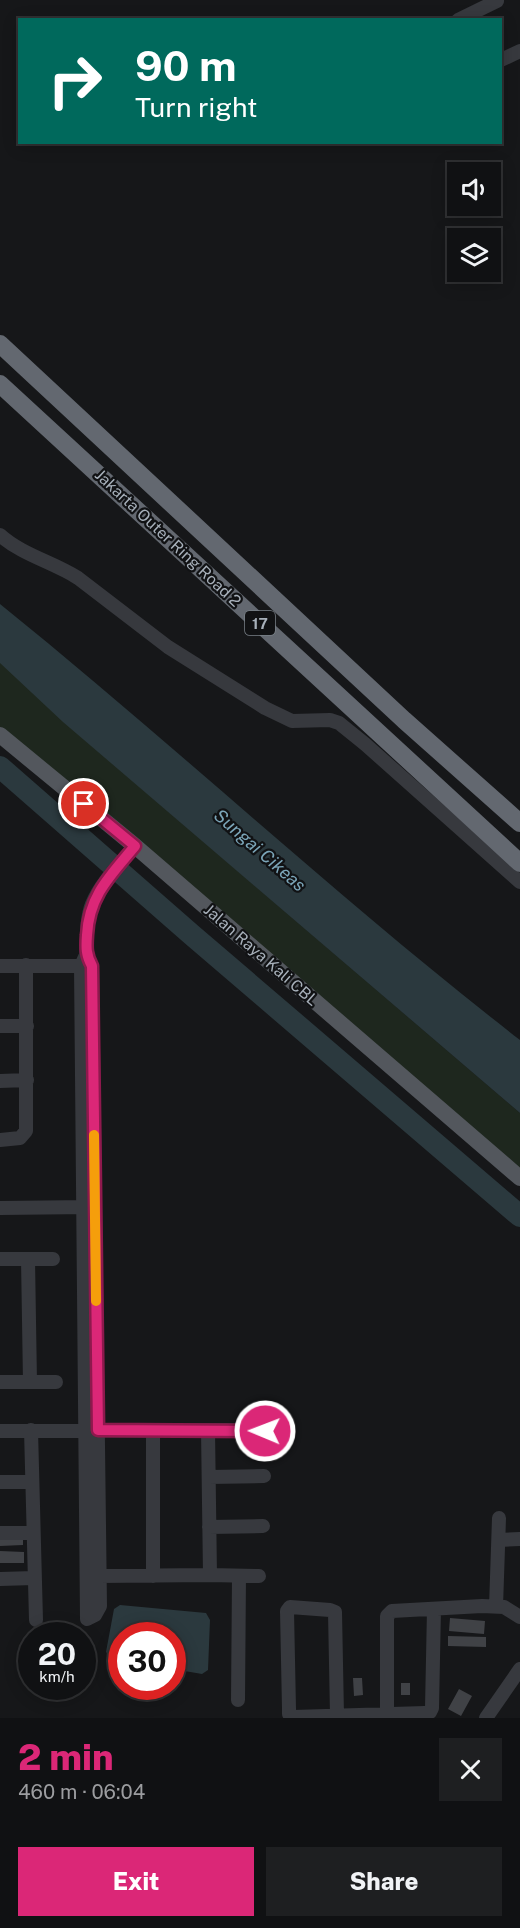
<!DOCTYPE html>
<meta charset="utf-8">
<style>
:root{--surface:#101113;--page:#1e1f21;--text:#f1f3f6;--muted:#9c9da0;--line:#303133;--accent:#db2777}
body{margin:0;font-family:"Public Sans",sans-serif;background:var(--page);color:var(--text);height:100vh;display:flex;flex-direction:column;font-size:22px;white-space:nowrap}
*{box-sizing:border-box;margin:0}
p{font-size:20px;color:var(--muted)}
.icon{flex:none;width:33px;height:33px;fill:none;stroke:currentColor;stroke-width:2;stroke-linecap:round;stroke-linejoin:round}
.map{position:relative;height:1718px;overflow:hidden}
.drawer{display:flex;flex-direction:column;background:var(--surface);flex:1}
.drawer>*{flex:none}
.guide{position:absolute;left:18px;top:18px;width:484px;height:126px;border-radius:0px;box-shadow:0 3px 15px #0003,0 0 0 2px var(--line);background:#00695c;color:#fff;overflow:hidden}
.buttons{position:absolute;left:447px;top:162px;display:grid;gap:12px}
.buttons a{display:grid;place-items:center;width:54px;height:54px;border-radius:0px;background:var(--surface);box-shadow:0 3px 15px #0003,0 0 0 2px var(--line);font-size:30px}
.speed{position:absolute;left:18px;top:1622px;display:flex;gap:12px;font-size:30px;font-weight:700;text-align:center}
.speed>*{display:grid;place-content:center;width:78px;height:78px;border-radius:50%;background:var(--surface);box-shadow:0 3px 15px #0003,0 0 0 2px var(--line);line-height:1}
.speed small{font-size:15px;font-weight:400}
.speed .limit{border:9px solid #d22;background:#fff;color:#111}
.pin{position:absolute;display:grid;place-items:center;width:51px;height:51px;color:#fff;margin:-26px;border:3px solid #fff;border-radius:50%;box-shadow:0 2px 6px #0007}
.me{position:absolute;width:66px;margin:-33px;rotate:271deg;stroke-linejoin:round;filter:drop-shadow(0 0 4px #0008)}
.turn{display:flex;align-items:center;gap:21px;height:126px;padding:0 18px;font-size:27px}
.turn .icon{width:78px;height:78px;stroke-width:2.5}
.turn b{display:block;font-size:42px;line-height:51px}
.round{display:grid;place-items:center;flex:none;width:63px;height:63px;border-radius:0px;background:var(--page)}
.summary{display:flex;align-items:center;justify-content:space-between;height:102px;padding:0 18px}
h1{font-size:36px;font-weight:800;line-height:45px;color:var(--accent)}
.primary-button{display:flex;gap:12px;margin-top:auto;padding:12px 18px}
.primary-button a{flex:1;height:69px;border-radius:0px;background:var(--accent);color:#fff;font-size:24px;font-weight:800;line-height:69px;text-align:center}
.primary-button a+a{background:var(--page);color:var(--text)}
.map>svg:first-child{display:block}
.green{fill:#1e271e}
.water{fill:#2b393e}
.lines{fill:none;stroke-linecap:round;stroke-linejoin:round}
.river{stroke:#2b393e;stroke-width:22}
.building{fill:#404246}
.minor{stroke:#37393e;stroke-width:14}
.major{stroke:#53575d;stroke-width:16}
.highway{stroke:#636870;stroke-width:18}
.route-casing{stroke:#8e194d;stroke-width:15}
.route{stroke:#db2777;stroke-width:10}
.slow{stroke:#f59e0b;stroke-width:10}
.labels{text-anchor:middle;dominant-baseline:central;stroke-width:4.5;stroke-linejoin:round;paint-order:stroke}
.shield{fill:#111214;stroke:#7a8188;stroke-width:1.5}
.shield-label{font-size:15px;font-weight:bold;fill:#a7b0ba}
.street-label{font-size:16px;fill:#a7b0ba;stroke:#111214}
.water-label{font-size:18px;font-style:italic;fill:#7ba5b8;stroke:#111214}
</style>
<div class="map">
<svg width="520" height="1718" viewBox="0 0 520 1718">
<rect width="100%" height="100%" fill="#161719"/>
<path class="green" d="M 0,660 L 149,795 L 520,1113 L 520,1177 L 0,736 Z"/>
<path class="water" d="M 0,604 C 176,746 341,901 520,1040 L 520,1113 L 63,722 L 0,663 Z
M 120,1605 L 206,1613 L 210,1620 L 208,1670 L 202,1674 L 173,1669 L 172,1635 L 122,1635 L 121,1661 L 111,1659 L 106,1652 L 114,1609 Z"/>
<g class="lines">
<path class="river" d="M 0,767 L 192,935 L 520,1216"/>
</g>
<path class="building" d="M 0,1535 L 23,1535 L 23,1545 L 0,1546 Z
M 0,1551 L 24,1552 L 24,1563 L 0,1563 Z
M 450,1618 L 485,1621 L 484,1634 L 449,1631 Z
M 28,1633 L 32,1633 L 32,1651 L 25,1650 Z
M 448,1636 L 486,1637 L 486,1647 L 448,1646 Z
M 82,1640 L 93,1642 L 92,1653 L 82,1652 Z
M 353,1678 L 362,1678 L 363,1695 L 354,1696 Z
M 401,1683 L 410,1683 L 410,1695 L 401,1695 Z
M 459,1689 L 472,1696 L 461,1716 L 448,1709 Z"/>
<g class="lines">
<path class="minor" d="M 458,20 L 497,1
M 501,60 L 520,51
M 0,535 C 22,555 53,562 78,578 L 168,647 L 265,708 L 292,721 L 330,720 L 339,723 L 365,744 L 520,882
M 86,955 L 92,966 L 100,1606 L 95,1615 L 87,1619 L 81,966 Z
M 86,955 C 87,939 86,919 92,904 C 101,882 120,864 135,846
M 0,966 L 88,966
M 0,1026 L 27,1026
M 0,1081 L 27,1080
M 0,1140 L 20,1138 L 26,1131 L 26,965
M 0,1208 L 89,1207
M 0,1259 L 53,1259
M 28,1259 L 30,1382
M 0,1382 L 56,1382
M 31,1430 L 36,1620
M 153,1430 L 153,1576
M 208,1430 L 265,1430
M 0,1431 L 208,1430 L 210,1575 L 99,1576
M 209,1477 L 264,1476
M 0,1482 L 32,1482
M 209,1527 L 263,1526
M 0,1533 L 33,1533
M 499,1540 L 520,1539
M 210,1575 L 259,1576
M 0,1579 L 34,1578
M 496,1607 L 499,1518
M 238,1700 L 239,1576
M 387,1714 L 387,1616 L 392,1611 L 482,1606 L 504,1607 L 520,1617
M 337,1715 L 335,1612 L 330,1610 L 290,1607 L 287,1611 L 289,1709 L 289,1714 L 293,1717 L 425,1713 L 430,1712 L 432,1708 L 434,1609
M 486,1718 L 520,1669"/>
<path class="major" d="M 0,735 L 135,846 L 520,1178"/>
<path class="highway" d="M 0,344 L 404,720 L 520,823
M 0,384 L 520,863"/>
</g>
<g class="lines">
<defs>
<path id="route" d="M 84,804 L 135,846 C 111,875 89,895 87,935 C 86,948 86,955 92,966 L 98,1430 L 265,1431"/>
</defs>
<use href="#route" class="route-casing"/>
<use href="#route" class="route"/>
<path class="slow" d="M 94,1135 L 96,1301"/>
</g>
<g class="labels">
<rect class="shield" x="245" y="611" width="30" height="24" rx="4.5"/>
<g class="shield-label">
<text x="260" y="623">17</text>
</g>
<g class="street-label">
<text transform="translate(168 538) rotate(43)">Jakarta Outer Ring Road 2</text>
<text transform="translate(261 955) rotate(41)">Jalan Raya Kali CBL</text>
</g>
<g class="water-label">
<text transform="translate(260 850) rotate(41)">Sungai Cikeas</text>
</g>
</g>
</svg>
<div class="buttons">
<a><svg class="icon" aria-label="sound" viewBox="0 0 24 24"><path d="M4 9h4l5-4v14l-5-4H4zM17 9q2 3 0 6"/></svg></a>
<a><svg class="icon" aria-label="layers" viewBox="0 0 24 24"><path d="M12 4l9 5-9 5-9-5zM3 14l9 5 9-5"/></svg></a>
</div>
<div class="speed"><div>20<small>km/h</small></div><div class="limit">30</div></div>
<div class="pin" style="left:84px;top:804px;background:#d93025"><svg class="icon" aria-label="arrive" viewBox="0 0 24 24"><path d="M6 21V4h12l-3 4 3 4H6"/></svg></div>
<svg class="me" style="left:265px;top:1431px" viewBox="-20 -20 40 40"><circle r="17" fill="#db2777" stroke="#fff" stroke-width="3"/><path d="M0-11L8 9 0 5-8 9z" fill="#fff"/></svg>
<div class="guide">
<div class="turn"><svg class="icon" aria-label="right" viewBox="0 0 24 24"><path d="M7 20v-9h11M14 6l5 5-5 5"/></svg><div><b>90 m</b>Turn right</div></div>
</div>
</div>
<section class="drawer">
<div class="summary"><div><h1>2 min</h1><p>460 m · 06:04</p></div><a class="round"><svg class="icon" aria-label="close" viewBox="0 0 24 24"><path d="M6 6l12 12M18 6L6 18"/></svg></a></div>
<div class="primary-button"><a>Exit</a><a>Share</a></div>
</section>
